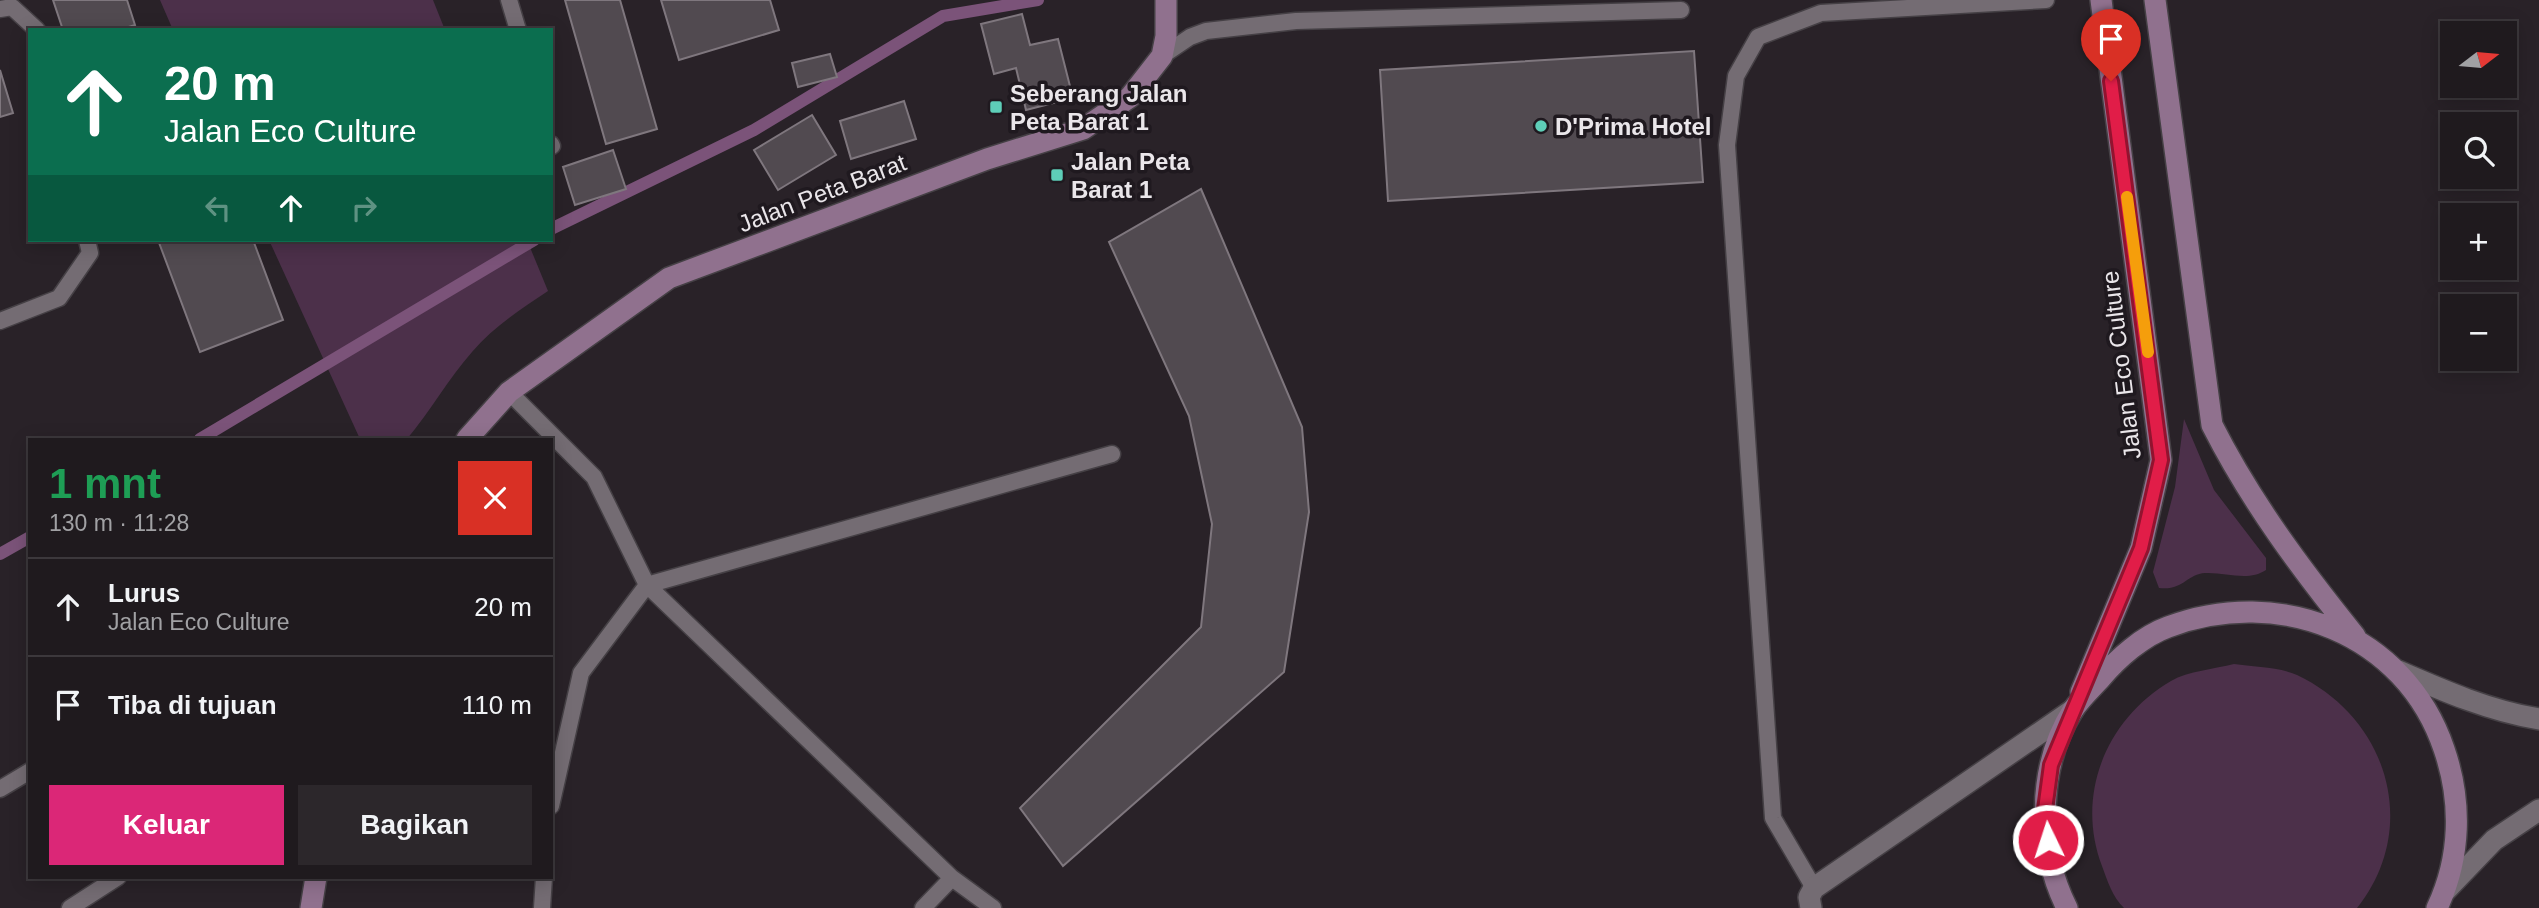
<!DOCTYPE html>
<html lang="id">
<meta charset="utf-8">
<style>
:root{--surface:#1f1a1e;--page:#2c272b;--text:#f1f3f6;--muted:#a1a1a4;--line:#3c383c;--accent:#db2777}
body{margin:0;font-family:Helvetica,sans-serif;background:var(--page);color:var(--text);height:100vh;display:flex;flex-direction:column;font-size:26px;white-space:nowrap}
*{box-sizing:border-box;margin:0}
p{font-size:23px;color:var(--muted)}
.icon{flex:none;width:38px;height:38px;fill:none;stroke:currentColor;stroke-width:2;stroke-linecap:round;stroke-linejoin:round}
.map{position:relative;flex:1;overflow:hidden}
.side{position:absolute;left:28px;top:438px;width:525px;height:441px;display:flex;flex-direction:column;background:var(--surface);border-radius:0px;box-shadow:0 4px 18px #0003,0 0 0 2px var(--line)}
.side>*{flex:none}
.banner{position:absolute;left:28px;top:28px;width:525px;height:214px;border-radius:0px;box-shadow:0 4px 18px #0003,0 0 0 2px var(--line);background:#0b6e4f;color:#fff;overflow:hidden}
.needle{width:46px;rotate:74deg}
.buttons{position:absolute;left:2440px;top:21px;display:grid;gap:14px}
.buttons a{display:grid;place-items:center;width:77px;height:77px;border-radius:0px;background:var(--surface);box-shadow:0 4px 18px #0003,0 0 0 2px var(--line);font-size:35px}
.pin{position:absolute;display:grid;place-items:center;width:60px;height:60px;color:#fff;margin:-72px -30px;border-radius:50% 50% 50% 0;rotate:-45deg;box-shadow:0 0 7px #0007}
.pin .icon{rotate:45deg}
.me{position:absolute;width:77px;margin:-38px;rotate:356deg;stroke-linejoin:round;filter:drop-shadow(0 0 5px #0008)}
.turn{display:flex;align-items:center;gap:24px;height:147px;padding:0 21px;font-size:32px}
.turn .icon{width:91px;height:91px;stroke-width:2.5}
.turn b{display:block;font-size:49px;line-height:60px}
.lanes{display:flex;align-items:center;height:66px;padding:0 21px;background:#0003;justify-content:center;gap:35px;direction:ltr}
.lanes .off{opacity:.35}
.round{display:grid;place-items:center;flex:none;width:74px;height:74px;border-radius:0px;background:var(--page)}
.overview{display:flex;align-items:center;justify-content:space-between;height:119px;padding:0 21px}
h1{font-size:42px;font-weight:800;line-height:52px;color:#1e9e55}
.action{display:flex;gap:14px;margin-top:auto;padding:14px 21px}
.action a{flex:1;height:80px;border-radius:0px;background:var(--accent);color:#fff;font-size:28px;font-weight:800;line-height:80px;text-align:center}
.action a+a{background:var(--page);color:var(--text)}
ul{padding:0;list-style:none}
li{display:flex;align-items:center;gap:21px;height:98px;padding:0 21px;border-top:2px solid var(--line)}
li div{flex:1}
li b{display:block;font-size:26px}
li em{font-style:normal}
.map>svg:first-child{display:block}
.green{fill:#4c304a}
.lines{fill:none;stroke-linecap:round;stroke-linejoin:round}
.stream{stroke:#7b5379;stroke-width:12}
.building{fill:#514a50;stroke:#7f777e;stroke-width:2}
.lane-casing{stroke:#454045;stroke-width:19}
.street-casing{stroke:#454045;stroke-width:24}
.secondary-casing{stroke:#454045;stroke-width:24}
.lane{stroke:#746c73;stroke-width:16}
.street{stroke:#746c73;stroke-width:21}
.secondary{stroke:#90718e;stroke-width:21}
.route-casing{stroke:#92132f;stroke-width:18}
.route{stroke:#e11d48;stroke-width:12}
.slow{stroke:#f59e0b;stroke-width:12}
.poi-dot{fill:#5eceb8;stroke:#1f191f;stroke-width:2.5}
.labels{text-anchor:middle;dominant-baseline:central;stroke-width:7;stroke-linejoin:round;paint-order:stroke}
.poi-label{font-size:24px;font-weight:bold;fill:#eae6ea;stroke:#1f191f;text-anchor:start}
.street-label{font-size:24px;fill:#eae6ea;stroke:#1f191f}
</style>
<div class="map">
<svg width="2539" height="908" viewBox="0 0 2539 908">
<rect width="100%" height="100%" fill="#292228"/>
<path class="green" d="M 160,0 L 433,0 L 445,30 L 173,30 Z
M 269,240 L 527,240 L 548,291 C 521,309 493,327 472,352 C 448,379 430,412 407,439 L 360,439 Z
M 2184,419 L 2214,490 L 2266,558 L 2266,570 C 2248,582 2226,572 2205,573 C 2187,574 2183,591 2159,588 L 2153,572 L 2175,487 Z
M 2234,664 C 2253,667 2280,667 2297,675 C 2388,718 2421,828 2357,908 L 2124,908 C 2112,896 2108,882 2102,866 C 2075,795 2106,719 2171,681 C 2188,671 2215,669 2234,664 Z"/>
<g class="lines">
<path class="stream" d="M 551,229 L 754,130 L 943,16 L 1038,0
M 200,439 L 534,240
M 0,554 L 30,537"/>
</g>
<path class="building" d="M 53,0 L 127,0 L 135,25 L 119,30 L 63,30 Z
M 565,0 L 620,0 L 657,129 L 606,144 Z
M 661,0 L 770,0 L 779,30 L 679,60 Z
M 1022,14 L 1030,45 L 1058,39 L 1073,98 L 1026,110 L 1016,68 L 994,74 L 981,24 Z
M 1694,51 L 1703,182 L 1388,201 L 1380,70 Z
M 830,54 L 837,77 L 798,87 L 792,63 Z
M 0,70 L 13,113 L 0,117 Z
M 904,101 L 916,139 L 851,159 L 840,121 Z
M 812,115 L 836,155 L 778,190 L 754,150 Z
M 613,150 L 626,189 L 575,205 L 563,167 Z
M 1201,189 L 1302,427 L 1309,512 L 1284,672 L 1063,866 L 1020,808 L 1201,627 L 1212,524 L 1189,416 L 1109,242 Z
M 158,240 L 253,240 L 283,320 L 200,352 Z"/>
<g class="lines">
<defs>
<path id="lane" d="M 509,0 L 518,30
M 0,9 L 12,7 L 37,30
M 1162,56 L 1190,37 L 1206,31 L 1296,21 L 1681,10
M 551,144 L 552,146
M 0,321 L 59,298 L 90,253 L 87,240
M 509,392 L 594,477 L 647,585 L 952,878 L 993,908
M 0,789 L 30,771
M 551,806 L 581,673 L 647,585 L 1112,454
M 1814,888 L 1773,818 L 1727,145 L 1736,76 L 1758,37 L 1821,13 L 2046,0
M 70,908 L 118,877
M 542,908 L 544,877
M 923,908 L 952,878"/>
<path id="street" d="M 2398,671 C 2444,691 2490,711 2539,719
M 2446,890 L 2494,840 L 2539,810
M 1811,908 L 1809,897 L 1814,888 L 2073,710"/>
<path id="secondary" d="M 2155,0 L 2212,425 C 2251,502 2301,569 2355,636
M 467,439 L 509,392 L 669,278 L 987,159 L 1083,129 L 1130,97 L 1162,56 L 1166,36 L 1166,0
M 2081,692 L 2141,548 L 2161,460 L 2101,0
M 311,908 L 316,877
M 2067,908 C 2037,849 2037,767 2073,710 C 2081,698 2092,688 2101,678 C 2118,658 2143,636 2168,627 C 2279,585 2405,633 2444,749 C 2462,801 2461,857 2437,908"/>
</defs>
<use href="#lane" class="lane-casing"/>
<use href="#street" class="street-casing"/>
<use href="#secondary" class="secondary-casing"/>
<use href="#lane" class="lane"/>
<use href="#street" class="street"/>
<use href="#secondary" class="secondary"/>
</g>
<g class="lines">
<defs>
<path id="route" d="M 2048,840 L 2044,817 L 2051,765 L 2141,548 L 2161,460 L 2111,81"/>
</defs>
<use href="#route" class="route-casing"/>
<use href="#route" class="route"/>
<path class="slow" d="M 2127,197 L 2148,352"/>
</g>
<g class="poi-dot">
<rect x="989" y="100" width="14" height="14" rx="3.5"/>
<circle cx="1541" cy="126" r="7"/>
<rect x="1050" y="168" width="14" height="14" rx="3.5"/>
</g>
<g class="labels">
<g class="poi-label">
<text x="1010" y="93">Seberang Jalan<tspan x="1010" dy="28">Peta Barat 1</tspan></text>
<text x="1555" y="126">D'Prima Hotel</text>
<text x="1071" y="161">Jalan Peta<tspan x="1071" dy="28">Barat 1</tspan></text>
</g>
<g class="street-label">
<text transform="translate(822 193) rotate(-21)">Jalan Peta Barat</text>
<text transform="translate(2121 365) rotate(-97)">Jalan Eco Culture</text>
</g>
</g>
</svg>
<div class="buttons">
<a><svg class="needle" viewBox="-14 -14 28 28"><path d="M0-13l5 13h-10z" fill="#e53935"/><path d="M0 13l5-13h-10z" fill="#a1a1a4"/></svg></a>
<a><svg class="icon" aria-label="search" viewBox="0 0 24 24"><circle cx="10" cy="10" r="6"/><path d="M15 15l6 6"/></svg></a>
<a>+</a>
<a>−</a>
</div>
<div class="pin" style="left:2111px;top:81px;background:#d93025"><svg class="icon" aria-label="arrive" viewBox="0 0 24 24"><path d="M6 21V4h12l-3 4 3 4H6"/></svg></div>
<svg class="me" style="left:2048px;top:840px" viewBox="-20 -20 40 40"><circle r="17" fill="#e11d48" stroke="#fff" stroke-width="3"/><path d="M0-11L8 9 0 5-8 9z" fill="#fff"/></svg>
<div class="banner">
<div class="turn"><svg class="icon" aria-label="ahead" viewBox="0 0 24 24"><path d="M12 20V5M6 11l6-6 6 6"/></svg><div><b>20 m</b>Jalan Eco Culture</div></div>
<div class="lanes"><svg class="icon off" aria-label="left" viewBox="0 0 24 24"><path d="M17 20v-9H6M10 6l-5 5 5 5"/></svg><svg class="icon" aria-label="ahead" viewBox="0 0 24 24"><path d="M12 20V5M6 11l6-6 6 6"/></svg><svg class="icon off" aria-label="right" viewBox="0 0 24 24"><path d="M7 20v-9h11M14 6l5 5-5 5"/></svg></div>
</div>
<section class="side">
<div class="overview"><div><h1>1 mnt</h1><p>130 m · 11:28</p></div><a class="round" style="background:#d93025;color:#fff"><svg class="icon" aria-label="close" viewBox="0 0 24 24"><path d="M6 6l12 12M18 6L6 18"/></svg></a></div>
<ul>
<li><svg class="icon" aria-label="ahead" viewBox="0 0 24 24"><path d="M12 20V5M6 11l6-6 6 6"/></svg><div><b>Lurus</b><p>Jalan Eco Culture</p></div><em>20 m</em></li>
<li><svg class="icon" aria-label="arrive" viewBox="0 0 24 24"><path d="M6 21V4h12l-3 4 3 4H6"/></svg><div><b>Tiba di tujuan</b></div><em>110 m</em></li>
</ul>
<div class="action"><a>Keluar</a><a>Bagikan</a></div>
</section>
</div>
